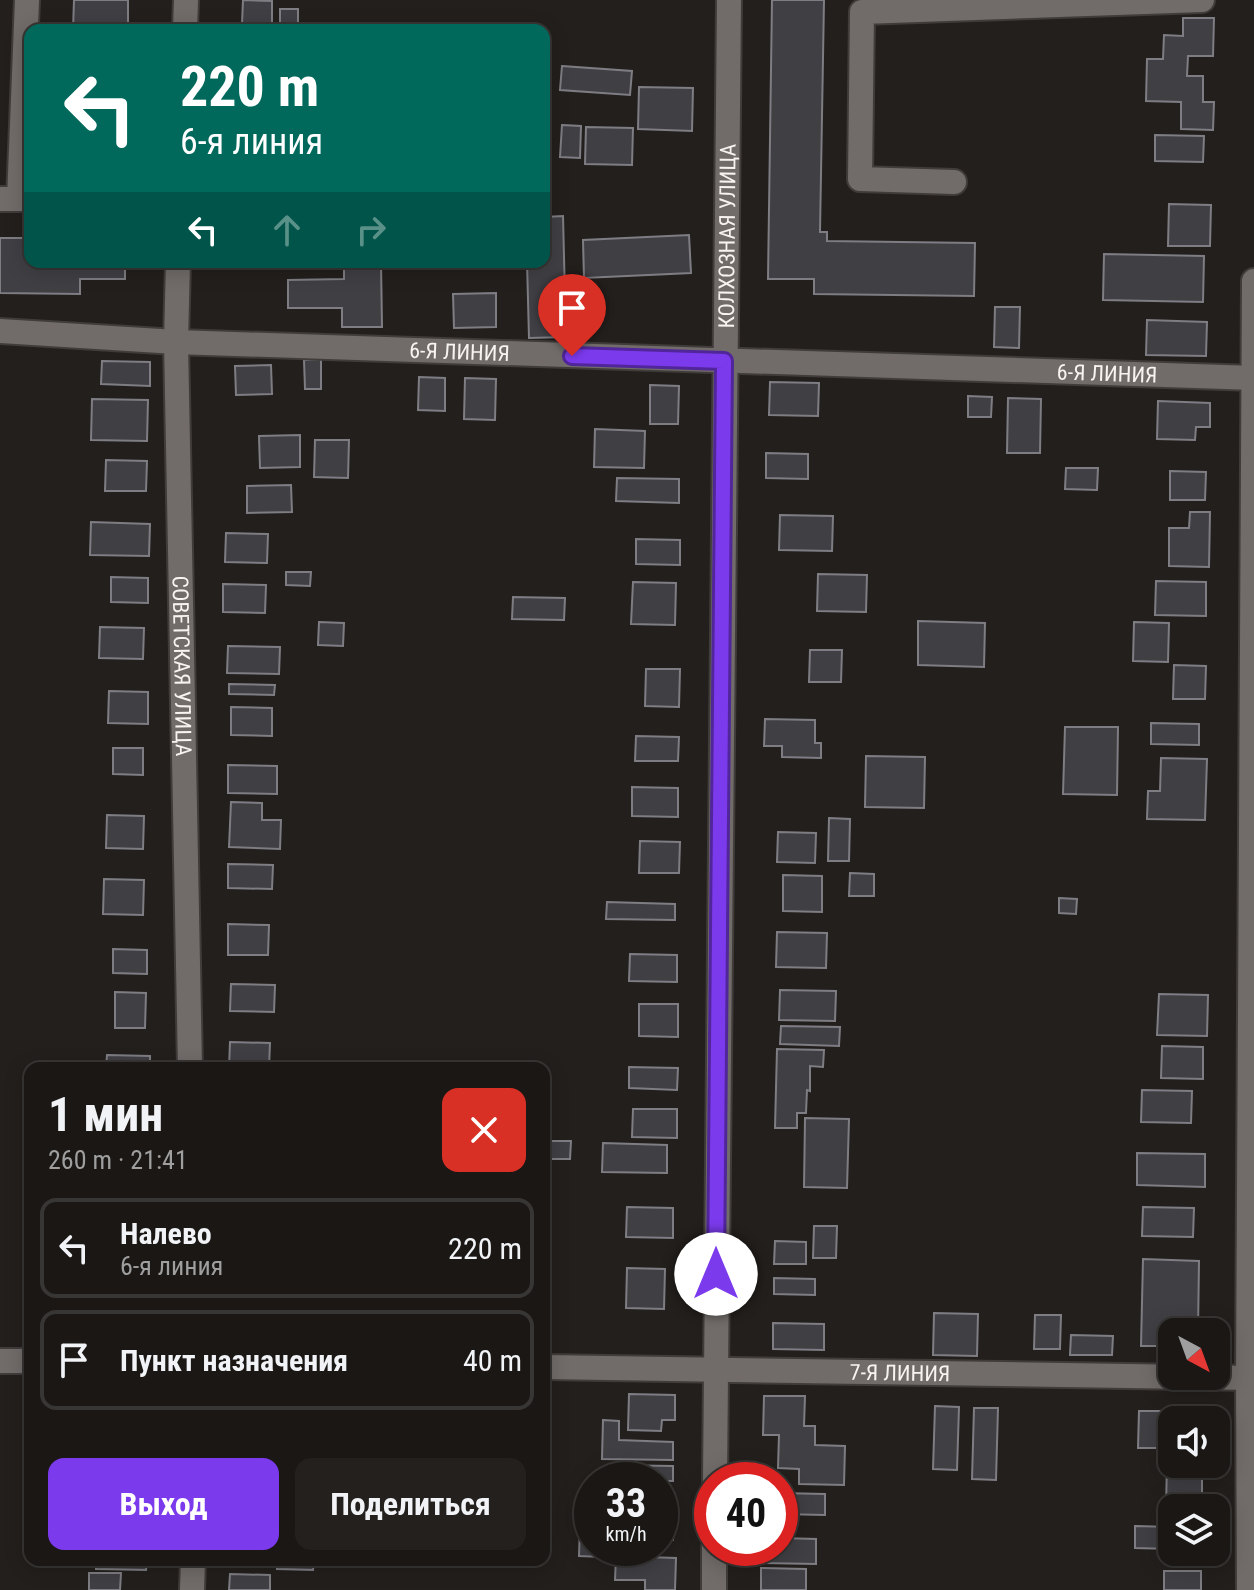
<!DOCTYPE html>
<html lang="ru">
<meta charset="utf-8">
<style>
:root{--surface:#1a1715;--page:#23201e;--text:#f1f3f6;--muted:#9f9fa0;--line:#383634;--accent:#7c3aed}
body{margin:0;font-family:"Roboto Condensed",sans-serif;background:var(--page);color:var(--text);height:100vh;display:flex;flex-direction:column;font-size:30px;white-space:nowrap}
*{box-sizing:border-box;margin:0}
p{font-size:26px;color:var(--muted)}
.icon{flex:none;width:44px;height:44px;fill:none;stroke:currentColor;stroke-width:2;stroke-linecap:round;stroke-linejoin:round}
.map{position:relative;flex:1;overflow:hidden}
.panel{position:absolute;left:24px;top:1062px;width:526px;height:504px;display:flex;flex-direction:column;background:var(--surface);border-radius:16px;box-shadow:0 4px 20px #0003,0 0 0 2px var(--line)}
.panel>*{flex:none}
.hud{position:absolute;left:24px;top:24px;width:526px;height:244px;border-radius:16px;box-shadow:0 4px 20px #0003,0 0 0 2px var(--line);background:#00695c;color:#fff;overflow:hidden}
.needle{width:52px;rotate:139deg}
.controls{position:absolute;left:1158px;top:1318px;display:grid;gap:16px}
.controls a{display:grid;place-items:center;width:72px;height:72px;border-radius:16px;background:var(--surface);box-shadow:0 4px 20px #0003,0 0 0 2px var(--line);font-size:40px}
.speed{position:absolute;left:574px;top:1462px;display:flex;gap:16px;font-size:40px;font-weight:700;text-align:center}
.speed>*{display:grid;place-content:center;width:104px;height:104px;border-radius:50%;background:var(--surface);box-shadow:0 4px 20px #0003,0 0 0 2px var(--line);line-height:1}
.speed small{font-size:20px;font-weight:400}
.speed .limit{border:12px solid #d22;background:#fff;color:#111}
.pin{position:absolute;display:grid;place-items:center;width:68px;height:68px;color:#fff;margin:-82px -34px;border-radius:50% 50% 50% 0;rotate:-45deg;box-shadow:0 0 8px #0007}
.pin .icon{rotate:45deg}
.me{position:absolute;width:88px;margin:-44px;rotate:0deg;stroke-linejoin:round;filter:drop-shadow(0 0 6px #0008)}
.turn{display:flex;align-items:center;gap:28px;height:168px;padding:0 24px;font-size:36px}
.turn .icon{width:104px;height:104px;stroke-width:2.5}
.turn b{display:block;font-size:56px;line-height:68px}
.lanes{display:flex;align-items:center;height:76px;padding:0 24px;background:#0003;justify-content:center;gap:40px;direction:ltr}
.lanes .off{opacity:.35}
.round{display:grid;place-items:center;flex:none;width:84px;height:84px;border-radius:16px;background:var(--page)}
.head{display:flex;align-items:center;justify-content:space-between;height:136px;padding:0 24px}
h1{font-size:48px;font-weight:700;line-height:60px}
.action{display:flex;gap:16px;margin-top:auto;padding:16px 24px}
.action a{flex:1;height:92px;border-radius:16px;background:var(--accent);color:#fff;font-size:32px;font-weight:700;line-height:92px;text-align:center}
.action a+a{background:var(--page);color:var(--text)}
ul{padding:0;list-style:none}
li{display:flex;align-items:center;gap:24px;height:100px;margin:0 16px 12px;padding:0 8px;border:4px solid var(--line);border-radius:16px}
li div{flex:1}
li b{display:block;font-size:30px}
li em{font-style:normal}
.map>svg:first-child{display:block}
.building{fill:#403f44;stroke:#7e7d83;stroke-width:2}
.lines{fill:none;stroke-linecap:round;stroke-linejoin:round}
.minor-casing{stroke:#403c3a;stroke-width:28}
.minor{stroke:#716c69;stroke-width:24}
.route-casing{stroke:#51269a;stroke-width:20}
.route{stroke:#7c3aed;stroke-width:14}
.labels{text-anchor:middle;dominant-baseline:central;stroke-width:8;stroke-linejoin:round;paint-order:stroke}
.street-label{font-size:22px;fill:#f6f3f1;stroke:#1a1613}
</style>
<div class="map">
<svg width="1254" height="1590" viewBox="0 0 1254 1590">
<rect width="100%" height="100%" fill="#231f1c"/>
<path class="building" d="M 74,0 L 128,0 L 128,30 L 73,30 Z
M 243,0 L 272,1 L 272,25 L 242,24 Z
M 772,0 L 824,0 L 820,232 L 827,232 L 827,241 L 975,243 L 974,296 L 814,294 L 814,279 L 768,279 Z
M 280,9 L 298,9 L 298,30 L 280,30 Z
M 1183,18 L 1214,18 L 1213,56 L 1188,56 L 1187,76 L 1203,76 L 1203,102 L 1214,102 L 1213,130 L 1181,129 L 1181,102 L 1146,101 L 1147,59 L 1163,59 L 1164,35 L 1183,36 Z
M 562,66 L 632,71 L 630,95 L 560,90 Z
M 639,87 L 693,88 L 692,131 L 638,129 Z
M 562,125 L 581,126 L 580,158 L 560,157 Z
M 586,127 L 633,128 L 632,165 L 585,164 Z
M 1155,135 L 1204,136 L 1203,162 L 1155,161 Z
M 1169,204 L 1211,205 L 1210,246 L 1168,246 Z
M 563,216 L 566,337 L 529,338 L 527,262 L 544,262 L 544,217 Z
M 689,235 L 691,273 L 584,278 L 583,240 Z
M 0,238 L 30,238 L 30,262 L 125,262 L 125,279 L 80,279 L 80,294 L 0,293 Z
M 1104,254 L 1204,256 L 1203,302 L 1103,300 Z
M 344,263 L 381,263 L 382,327 L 342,327 L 342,308 L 288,308 L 288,280 L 344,279 Z
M 496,293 L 496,327 L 454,328 L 453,294 Z
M 995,307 L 1020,307 L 1019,348 L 994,347 Z
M 1147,320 L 1207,322 L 1206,356 L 1146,355 Z
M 321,359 L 321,389 L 305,389 L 304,360 Z
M 102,361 L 150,362 L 150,386 L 101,384 Z
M 271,365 L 272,394 L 236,395 L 235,366 Z
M 419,377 L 445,378 L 445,411 L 418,410 Z
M 465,378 L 496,379 L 495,420 L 464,419 Z
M 770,382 L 819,383 L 818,416 L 769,415 Z
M 650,385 L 679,386 L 678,424 L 650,424 Z
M 968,396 L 992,397 L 991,417 L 968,417 Z
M 1008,398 L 1041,399 L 1040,453 L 1007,453 Z
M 92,399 L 148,400 L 147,441 L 91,440 Z
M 1158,401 L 1210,403 L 1210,427 L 1196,427 L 1195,440 L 1157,439 Z
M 595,429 L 645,431 L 644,468 L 594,467 Z
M 300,435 L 300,467 L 260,468 L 259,436 Z
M 315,440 L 349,440 L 348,478 L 314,477 Z
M 766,453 L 808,454 L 808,479 L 766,478 Z
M 106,460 L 147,461 L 146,491 L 105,491 Z
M 1066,468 L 1098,468 L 1097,490 L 1065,489 Z
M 1170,471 L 1206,472 L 1205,500 L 1170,500 Z
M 617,478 L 679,479 L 679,503 L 616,501 Z
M 291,485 L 292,512 L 247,513 L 247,486 Z
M 1190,512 L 1210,512 L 1209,567 L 1169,566 L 1169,528 L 1189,528 Z
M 780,515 L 833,516 L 832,551 L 779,550 Z
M 91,522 L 150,524 L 149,556 L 90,555 Z
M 226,533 L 268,534 L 267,563 L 225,562 Z
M 636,539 L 680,540 L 680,565 L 636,564 Z
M 286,572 L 311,572 L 310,586 L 286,585 Z
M 818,574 L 867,575 L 866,612 L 817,611 Z
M 111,577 L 148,578 L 148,603 L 111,602 Z
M 1156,581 L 1206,582 L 1206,616 L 1155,615 Z
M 633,582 L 676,583 L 675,625 L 631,624 Z
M 223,584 L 266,585 L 265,613 L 223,612 Z
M 513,597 L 565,598 L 564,620 L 512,619 Z
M 918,621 L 985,623 L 984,667 L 918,665 Z
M 319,622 L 344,623 L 343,646 L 318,645 Z
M 1134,622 L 1169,623 L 1168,662 L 1133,661 Z
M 100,627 L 144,628 L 143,659 L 99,658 Z
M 228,646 L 280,647 L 279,674 L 227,673 Z
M 810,650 L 842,650 L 841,682 L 809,682 Z
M 1174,665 L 1206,666 L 1205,699 L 1173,699 Z
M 646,669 L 680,669 L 679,707 L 645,706 Z
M 229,684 L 275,685 L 274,695 L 229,694 Z
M 109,691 L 148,692 L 148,724 L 108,723 Z
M 231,707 L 272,708 L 272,736 L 231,735 Z
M 765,719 L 815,720 L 815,743 L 821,743 L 821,758 L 782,757 L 782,746 L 764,746 Z
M 1151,723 L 1199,724 L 1199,745 L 1151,744 Z
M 1065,727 L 1118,727 L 1117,795 L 1063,794 Z
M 636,736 L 679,737 L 678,761 L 635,761 Z
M 113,748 L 143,748 L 143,775 L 113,774 Z
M 866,756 L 925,757 L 924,808 L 865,807 Z
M 1161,758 L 1207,759 L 1205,820 L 1147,819 L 1148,791 L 1160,791 Z
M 228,765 L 277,766 L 277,794 L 228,793 Z
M 632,787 L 678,788 L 678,817 L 632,816 Z
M 231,802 L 262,803 L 262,820 L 281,820 L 280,849 L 229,847 Z
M 107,815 L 144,816 L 143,849 L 106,848 Z
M 829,818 L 850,819 L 849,861 L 828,861 Z
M 778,832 L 816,833 L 815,863 L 777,862 Z
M 640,841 L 680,842 L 679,873 L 639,873 Z
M 228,864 L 273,865 L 272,889 L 228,888 Z
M 850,873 L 874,874 L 874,896 L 849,896 Z
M 783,875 L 822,876 L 822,912 L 783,911 Z
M 104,879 L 144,880 L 143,915 L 103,914 Z
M 1059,898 L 1077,899 L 1076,914 L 1059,913 Z
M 607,902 L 675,904 L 675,920 L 606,919 Z
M 228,924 L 269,925 L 268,955 L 228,955 Z
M 777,932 L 827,933 L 826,968 L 776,967 Z
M 113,949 L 147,950 L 147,974 L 113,973 Z
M 630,954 L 677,955 L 677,982 L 629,981 Z
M 231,984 L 275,985 L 274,1012 L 230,1011 Z
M 780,990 L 836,991 L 835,1021 L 779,1020 Z
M 115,992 L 146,993 L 145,1028 L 115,1028 Z
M 1159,994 L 1208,995 L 1207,1036 L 1157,1035 Z
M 639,1004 L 678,1004 L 678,1037 L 639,1036 Z
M 781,1026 L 840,1027 L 839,1046 L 780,1044 Z
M 230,1042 L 270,1043 L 269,1068 L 229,1068 Z
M 1162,1046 L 1203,1047 L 1203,1079 L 1161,1078 Z
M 777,1049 L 824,1050 L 823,1067 L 810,1066 L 810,1091 L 807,1090 L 806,1113 L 797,1113 L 797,1128 L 775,1128 Z
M 107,1055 L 150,1056 L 150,1068 L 106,1068 Z
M 629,1067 L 678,1068 L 677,1090 L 629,1088 Z
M 1142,1090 L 1192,1091 L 1191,1123 L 1141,1122 Z
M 633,1109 L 677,1109 L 677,1138 L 632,1137 Z
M 805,1118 L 849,1119 L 847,1188 L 804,1187 Z
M 544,1141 L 571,1141 L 570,1159 L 544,1159 Z
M 603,1143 L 667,1145 L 667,1173 L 602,1172 Z
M 1137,1153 L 1205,1154 L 1205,1187 L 1137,1185 Z
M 627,1207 L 673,1208 L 673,1238 L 626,1237 Z
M 1143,1207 L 1194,1208 L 1193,1237 L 1142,1236 Z
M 814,1226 L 837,1226 L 836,1258 L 813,1258 Z
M 775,1241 L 806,1242 L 806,1264 L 774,1264 Z
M 1143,1259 L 1199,1261 L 1198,1332 L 1172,1332 L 1172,1346 L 1141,1346 Z
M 627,1268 L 665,1269 L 664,1309 L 626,1308 Z
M 774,1278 L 815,1279 L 815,1295 L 774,1294 Z
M 934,1313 L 978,1314 L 977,1356 L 933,1355 Z
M 1035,1315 L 1061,1315 L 1060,1349 L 1034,1349 Z
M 773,1323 L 824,1324 L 824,1350 L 773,1349 Z
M 1071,1335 L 1113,1336 L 1112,1355 L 1070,1355 Z
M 629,1394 L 675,1395 L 675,1420 L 662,1420 L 661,1431 L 628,1430 Z
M 764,1396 L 805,1396 L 804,1426 L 815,1426 L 815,1445 L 845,1446 L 844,1485 L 799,1484 L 799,1469 L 778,1468 L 779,1435 L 763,1435 Z
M 935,1406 L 959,1407 L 957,1470 L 933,1469 Z
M 974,1408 L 998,1408 L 996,1480 L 972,1479 Z
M 1139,1411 L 1180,1411 L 1179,1420 L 1172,1420 L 1172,1448 L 1138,1448 Z
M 603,1420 L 619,1421 L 619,1440 L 673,1442 L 673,1460 L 602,1459 Z
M 1167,1462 L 1172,1462 L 1172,1464 L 1202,1464 L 1202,1508 L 1166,1508 Z
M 606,1465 L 673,1466 L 673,1481 L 605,1480 Z
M 780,1493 L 825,1494 L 825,1515 L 780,1514 Z
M 660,1494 L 675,1494 L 674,1519 L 660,1518 Z
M 580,1523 L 592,1523 L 592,1548 L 603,1548 L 603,1557 L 579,1556 Z
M 660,1524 L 674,1525 L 673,1540 L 660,1540 Z
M 1135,1526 L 1172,1527 L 1172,1549 L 1135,1548 Z
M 780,1538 L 816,1539 L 816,1564 L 762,1563 L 762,1548 L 780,1548 Z
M 616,1556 L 676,1558 L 675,1590 L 645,1590 L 645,1580 L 615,1580 Z
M 96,1560 L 147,1560 L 146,1570 L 96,1569 Z
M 277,1560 L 314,1560 L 313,1570 L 277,1569 Z
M 761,1568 L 806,1569 L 806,1590 L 761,1590 Z
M 1164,1571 L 1201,1571 L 1201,1590 L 1164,1590 Z
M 89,1573 L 121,1573 L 120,1590 L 89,1590 Z
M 230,1574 L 270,1575 L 270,1590 L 229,1590 Z"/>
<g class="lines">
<defs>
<g id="minor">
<path d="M 185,30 L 186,0"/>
<path d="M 954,182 L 860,179 L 862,12 L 1202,0"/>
<path d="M 0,199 L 19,199 L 27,0"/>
<path id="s1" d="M 178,262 L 176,342 L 190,1068"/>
<path id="s2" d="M 0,331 L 176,342 L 1254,378"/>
<path d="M 0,1361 L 30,1361"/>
<path id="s3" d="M 544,1367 L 1254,1378"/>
<path id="s4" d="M 715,1480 L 729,0"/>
<path d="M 192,1590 L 193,1560"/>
<path d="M 714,1590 L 714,1548"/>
<path d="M 1249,1590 L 1248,1378 L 1254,281"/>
</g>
</defs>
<use href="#minor" class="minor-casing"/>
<use href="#minor" class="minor"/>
</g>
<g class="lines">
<defs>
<path id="route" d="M 572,356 L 724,361 L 716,1274"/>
</defs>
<use href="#route" class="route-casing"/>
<use href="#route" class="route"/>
</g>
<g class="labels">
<g class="street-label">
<text stroke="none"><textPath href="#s4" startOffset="1244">КОЛХОЗНАЯ УЛИЦА</textPath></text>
<text stroke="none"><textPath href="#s2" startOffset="460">6-Я ЛИНИЯ</textPath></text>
<text stroke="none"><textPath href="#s2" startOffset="1108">6-Я ЛИНИЯ</textPath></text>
<text stroke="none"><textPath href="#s1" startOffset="404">СОВЕТСКАЯ УЛИЦА</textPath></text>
<text stroke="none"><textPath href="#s3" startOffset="356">7-Я ЛИНИЯ</textPath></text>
</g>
</g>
</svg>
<div class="controls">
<a><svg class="needle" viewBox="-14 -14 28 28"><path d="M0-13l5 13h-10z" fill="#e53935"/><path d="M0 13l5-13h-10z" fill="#9f9fa0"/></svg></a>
<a><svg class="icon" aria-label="sound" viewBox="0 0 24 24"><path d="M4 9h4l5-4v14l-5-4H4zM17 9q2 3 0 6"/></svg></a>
<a><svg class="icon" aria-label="layers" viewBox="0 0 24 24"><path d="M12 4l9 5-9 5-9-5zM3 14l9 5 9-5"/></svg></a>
</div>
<div class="speed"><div>33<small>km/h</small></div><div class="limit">40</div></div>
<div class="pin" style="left:572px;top:356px;background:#d93025"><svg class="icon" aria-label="arrive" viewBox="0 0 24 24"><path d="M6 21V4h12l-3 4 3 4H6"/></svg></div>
<svg class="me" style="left:716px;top:1274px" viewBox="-20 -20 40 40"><circle r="19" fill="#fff"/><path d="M0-13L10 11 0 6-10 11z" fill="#7c3aed"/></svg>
<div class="hud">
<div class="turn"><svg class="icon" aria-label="left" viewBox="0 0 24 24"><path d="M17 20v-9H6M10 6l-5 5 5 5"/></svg><div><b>220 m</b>6-я линия</div></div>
<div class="lanes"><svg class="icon" aria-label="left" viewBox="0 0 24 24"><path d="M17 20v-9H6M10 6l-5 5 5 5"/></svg><svg class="icon off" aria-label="ahead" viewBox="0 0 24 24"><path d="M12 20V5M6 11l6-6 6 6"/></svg><svg class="icon off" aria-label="right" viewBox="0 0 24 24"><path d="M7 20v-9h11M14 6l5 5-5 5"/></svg></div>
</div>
<section class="panel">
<div class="head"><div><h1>1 мин</h1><p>260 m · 21:41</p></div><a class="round" style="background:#d93025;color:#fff"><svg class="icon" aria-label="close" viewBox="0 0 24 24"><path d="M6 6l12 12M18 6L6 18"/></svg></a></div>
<ul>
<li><svg class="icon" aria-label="left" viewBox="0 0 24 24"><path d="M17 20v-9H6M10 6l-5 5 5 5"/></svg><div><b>Налево</b><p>6-я линия</p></div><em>220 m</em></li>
<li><svg class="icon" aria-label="arrive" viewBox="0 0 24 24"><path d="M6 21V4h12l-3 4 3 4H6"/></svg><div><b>Пункт назначения</b></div><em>40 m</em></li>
</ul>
<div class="action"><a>Выход</a><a>Поделиться</a></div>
</section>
</div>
